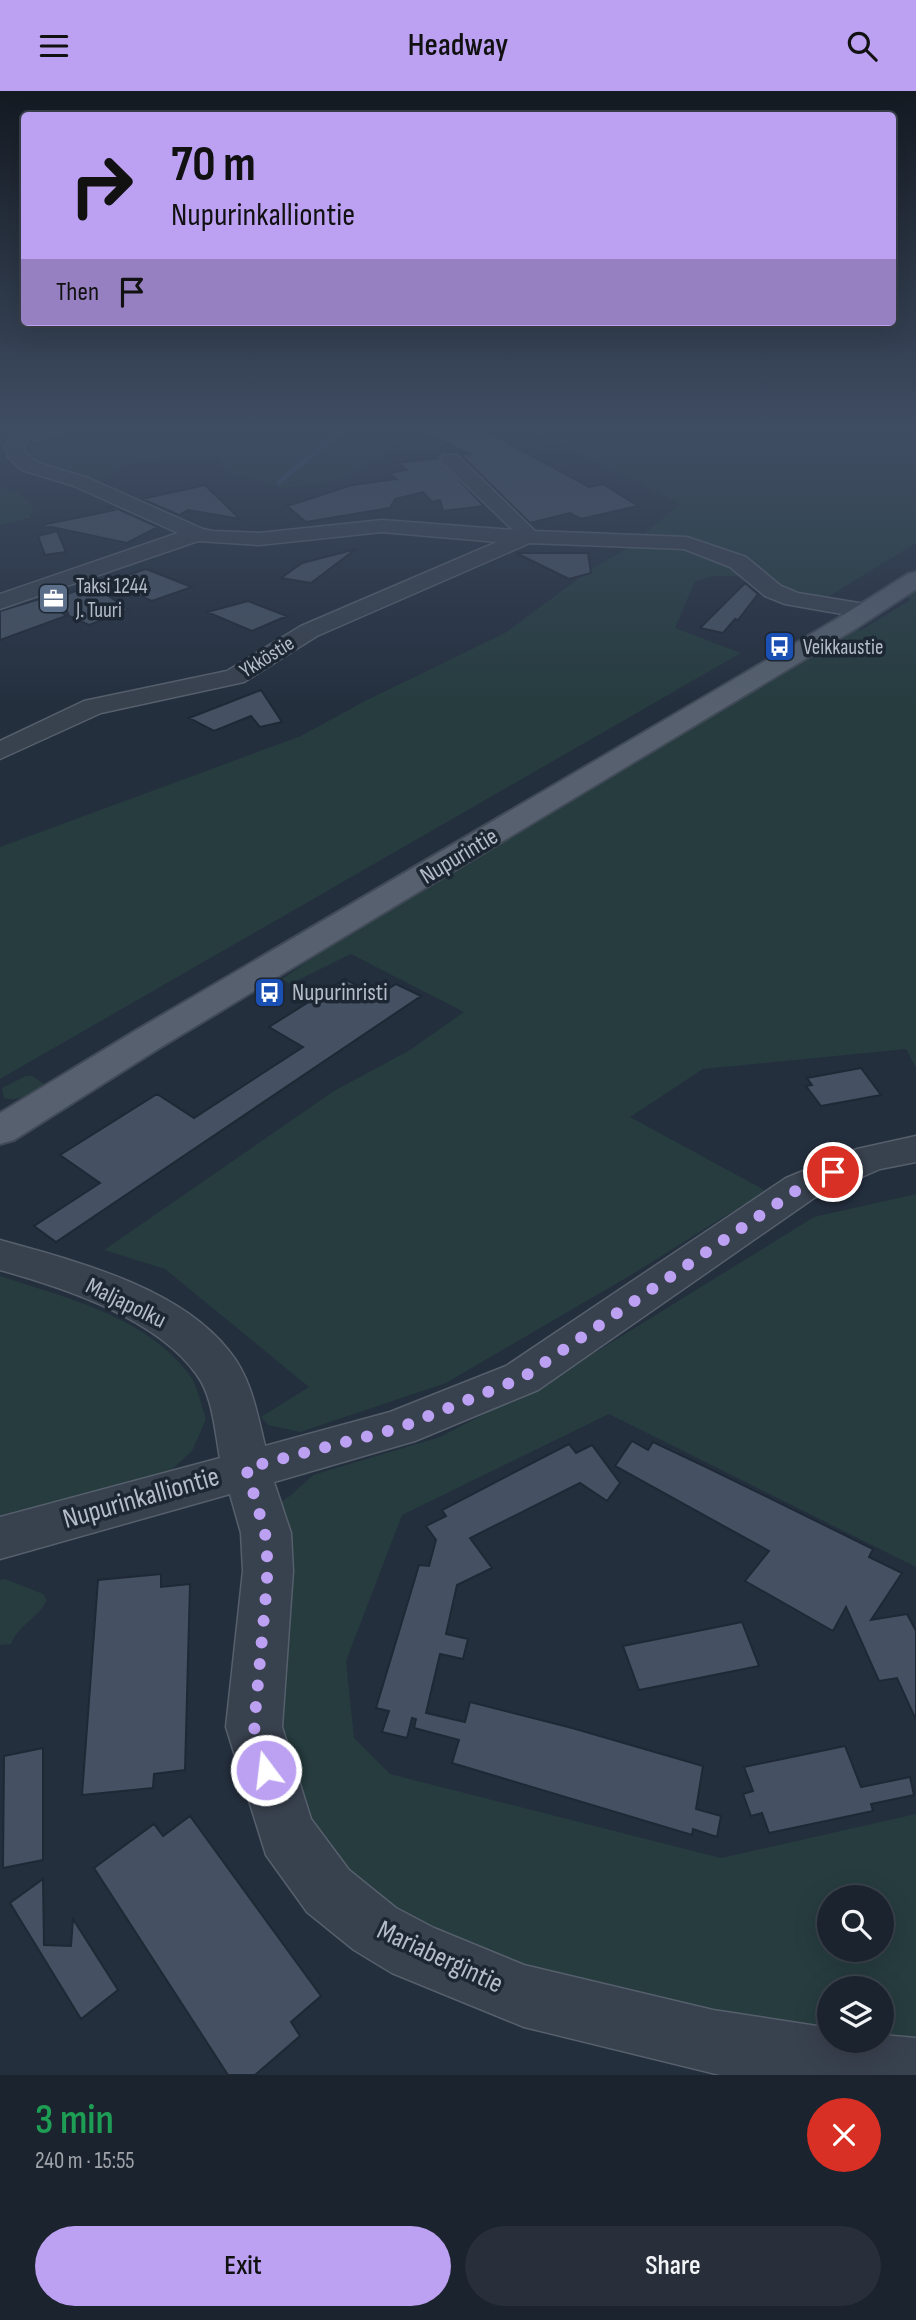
<!DOCTYPE html>
<meta charset="utf-8">
<style>
:root{--surface:#1b232e;--page:#282f3a;--text:#f1f3f6;--muted:#a0a4aa;--line:#39404a;--accent:#bca0f2}
body{margin:0;font-family:"Sofia Sans Condensed",sans-serif;background:var(--page);color:var(--text);height:100vh;display:flex;flex-direction:column;font-size:26px;white-space:nowrap}
*{box-sizing:border-box;margin:0}
p{font-size:23px;color:var(--muted)}
.icon{flex:none;width:38px;height:38px;fill:none;stroke:currentColor;stroke-width:2;stroke-linecap:round;stroke-linejoin:round}
.map{position:relative;height:1984px;overflow:hidden}
.panel{display:flex;flex-direction:column;background:var(--surface);flex:1}
.panel>*{flex:none}
.hud{position:absolute;left:21px;top:21px;width:875px;height:214px;border-radius:7px;box-shadow:0 7px 28px #0002,0 0 0 2px var(--line);background:#bca0f2;color:#111;overflow:hidden}
.tools{position:absolute;left:817px;top:1794px;display:grid;gap:14px}
.tools a{display:grid;place-items:center;width:77px;height:77px;border-radius:50%;background:var(--surface);box-shadow:0 7px 28px #0002,0 0 0 2px var(--line);font-size:35px}
.pin{position:absolute;display:grid;place-items:center;width:60px;height:60px;color:#fff;margin:-30px;border:4px solid #fff;border-radius:50%;box-shadow:0 2px 7px #0007}
.me{position:absolute;width:77px;margin:-38px;rotate:345deg;stroke-linejoin:round;filter:drop-shadow(0 0 5px #0008)}
.turn{display:flex;align-items:center;gap:24px;height:147px;padding:0 35px;font-size:32px}
.turn .icon{width:91px;height:91px;stroke-width:2.5}
.turn b{display:block;font-size:49px;line-height:60px}
.then{display:flex;align-items:center;height:66px;padding:0 35px;background:#0003;gap:14px;font-size:26px}
.round{display:grid;place-items:center;flex:none;width:74px;height:74px;border-radius:37px;background:var(--page)}
.head{display:flex;align-items:center;justify-content:space-between;height:119px;padding:0 35px}
h1{font-size:42px;font-weight:600;line-height:52px;color:#1e9e55}
.cta{display:flex;gap:14px;margin-top:auto;padding:14px 35px}
.cta a{flex:1;height:80px;border-radius:42px;background:var(--accent);color:#111;font-size:28px;font-weight:600;line-height:80px;text-align:center}
.cta a+a{background:var(--page);color:var(--text)}
header{display:flex;justify-content:space-between;align-items:center;height:91px;padding:0 35px;background:var(--accent);color:#111;font-size:32px;font-weight:600}
.map>svg:first-child{display:block}
.green{fill:#263c3f;fill-rule:evenodd}
.lines{fill:none;stroke-linecap:round;stroke-linejoin:round}
.stream{stroke:#394c67;stroke-width:4.5}
.building{fill:#455162;stroke:#1f2835;stroke-width:2}
.minor-casing{stroke:#565f6c;stroke-width:3}
.major-casing{stroke:#414a57;stroke-width:4}
.minor{fill:#38414e;fill-rule:evenodd}
.major{fill:#56606e;fill-rule:evenodd}
.route{stroke:#bca0f2;stroke-width:12;stroke-dasharray:0 21.6}
.labels{text-anchor:middle;dominant-baseline:central;stroke-width:7;stroke-linejoin:round;paint-order:stroke}
.far-poi-label{font-size:21px;fill:#b4bcc9;stroke:#1d2633;text-anchor:start}
.far-street-label{font-size:21px;fill:#b4bcc9;stroke:#1d2633}
.street-label{font-size:24px;fill:#b4bcc9;stroke:#1d2633}
.poi-label{font-size:24px;fill:#b4bcc9;stroke:#1d2633;text-anchor:start}
.near-street-label{font-size:28px;fill:#b4bcc9;stroke:#1d2633}
</style>
<header><svg class="icon" aria-label="menu" viewBox="0 0 24 24"><path d="M4 6h16M4 12h16M4 18h16"/></svg>Headway<svg class="icon" aria-label="search" viewBox="0 0 24 24"><circle cx="10" cy="10" r="6"/><path d="M15 15l6 6"/></svg></header>
<div class="map">
<svg width="916" height="1984" viewBox="0 0 916 1984">
<rect width="100%" height="100%" fill="#242f3e"/>
<path class="green" d="M 86,337 L 406,337 L 395,357 L 336,391 L 281,397 L 226,381 L 218,366 L 123,374 L 97,393 L 33,372 L 22,363 L 23,350 L 29,344 L 74,348 Z
M 524,337 L 916,337 L 916,452 L 823,509 L 791,502 L 736,463 L 640,446 L 681,413 Z
M 0,396 C 16,400 28,403 33,420 L 29,427 L 0,434 Z
M 634,453 L 681,456 L 716,464 L 745,485 L 713,485 L 695,490 L 675,537 L 741,562 L 0,988 L 0,756 L 301,645 L 365,610 L 505,542 L 593,477 Z
M 916,498 L 916,977 L 906,958 L 703,978 L 630,1026 L 770,1102 L 741,1115 L 636,1181 L 446,1292 L 300,1341 L 268,1334 L 261,1326 L 309,1296 L 165,1178 L 104,1159 L 334,1000 L 410,959 L 464,921 L 351,863 L 290,893 L 282,888 L 379,820 L 853,538 L 861,539 L 911,509 L 907,505 Z
M 26,985 L 32,985 L 44,993 C 31,1001 20,1012 4,1007 L 2,997 Z
M 916,1103 L 916,1476 L 609,1323 L 402,1424 L 346,1570 L 354,1647 L 390,1683 L 721,1767 L 916,1723 L 916,1960 L 895,1960 L 844,1950 L 882,1950 L 882,1897 L 830,1897 L 829,1946 L 496,1876 L 421,1846 L 303,1743 L 280,1675 L 272,1416 L 290,1405 L 313,1384 L 440,1346 L 554,1287 L 814,1126 ZM 830,1806 L 882,1806 L 882,1858 L 830,1858 Z
M 0,1185 C 66,1207 145,1225 189,1283 C 198,1295 201,1315 206,1328 L 192,1360 L 167,1383 L 0,1426 Z
M 5,1488 L 43,1503 L 47,1509 C 39,1526 17,1536 11,1553 L 0,1554 L 0,1489 Z"/>
<g class="lines">
<path class="stream" d="M 279,391 L 345,337"/>
</g>
<path class="building" d="M 40,337 L 65,337 L 66,344 L 28,354 Z
M 414,337 L 481,337 L 589,396 L 603,393 L 638,415 L 581,428 L 570,422 L 530,432 L 461,364 L 471,363 Z
M 438,367 L 484,415 L 443,420 L 440,409 L 432,411 L 423,401 L 395,408 L 390,417 L 306,431 L 287,415 L 352,394 L 396,388 L 389,382 L 407,379 L 399,372 Z
M 205,394 L 240,428 L 188,419 L 179,424 L 142,408 Z
M 111,415 L 158,436 L 127,452 L 42,434 L 114,419 L 108,416 Z
M 57,440 L 66,461 L 45,464 L 38,445 Z
M 356,458 L 311,492 L 281,487 L 302,472 Z
M 516,462 L 588,462 L 591,482 L 569,488 Z
M 146,478 L 192,496 L 152,510 L 106,491 Z
M 745,492 L 758,503 L 738,529 L 735,528 L 723,542 L 700,537 Z
M 94,494 L 128,519 L 89,534 L 69,525 L 61,505 Z
M 43,507 L 66,525 L 0,549 L 0,520 Z
M 248,510 L 287,525 L 252,540 L 207,521 Z
M 261,599 L 282,631 L 260,636 L 251,625 L 214,640 L 189,627 Z
M 345,888 L 377,905 L 396,893 L 421,905 L 56,1151 L 34,1135 L 100,1092 L 60,1064 L 157,1003 L 194,1027 L 303,956 L 269,936 Z
M 861,977 L 881,1004 L 821,1015 L 806,995 L 812,994 L 807,987 Z
M 632,1350 L 648,1359 L 653,1351 L 704,1375 L 873,1458 L 869,1466 L 902,1482 L 871,1529 L 907,1523 L 916,1540 L 916,1629 L 897,1587 L 879,1590 L 846,1516 L 833,1540 L 745,1490 L 769,1460 L 615,1375 Z
M 569,1353 L 576,1362 L 592,1354 L 620,1392 L 607,1410 L 580,1392 L 470,1447 L 492,1477 L 457,1494 L 446,1543 L 468,1548 L 463,1568 L 440,1563 L 426,1622 L 465,1631 L 470,1611 L 572,1637 L 703,1675 L 696,1718 L 721,1725 L 717,1746 L 693,1738 L 692,1744 L 452,1672 L 459,1649 L 414,1637 L 416,1628 L 412,1627 L 407,1647 L 382,1641 L 389,1620 L 376,1617 L 419,1474 L 429,1475 L 436,1449 L 426,1435 L 446,1425 L 442,1419 Z
M 161,1483 L 161,1496 L 190,1493 L 185,1679 L 154,1683 L 153,1697 L 82,1704 L 98,1489 Z
M 742,1531 L 759,1575 L 639,1599 L 623,1555 Z
M 845,1655 L 861,1696 L 910,1686 L 914,1704 L 871,1713 L 873,1720 L 769,1742 L 762,1722 L 751,1725 L 743,1703 L 753,1700 L 744,1676 Z
M 43,1657 L 43,1769 L 3,1777 L 4,1665 Z
M 190,1725 L 321,1905 L 291,1931 L 300,1945 L 255,1984 L 228,1984 L 94,1777 L 154,1733 L 163,1745 Z
M 43,1788 L 44,1854 L 71,1855 L 73,1828 L 118,1899 L 81,1928 L 10,1812 Z"/>
<g class="lines">
<defs>
<path id="minor" d="M 19,337 L 38,337 L 23,356 L 24,360 L 36,371 L 88,387 L 203,438 L 213,440 L 259,442 L 382,429 L 513,439 L 443,372 L 440,368 L 443,364 L 457,364 L 535,440 L 687,446 L 746,466 L 781,495 L 798,502 L 865,513 L 873,515 L 877,520 L 873,525 L 865,527 L 785,513 L 765,505 L 730,476 L 684,458 L 530,452 L 317,545 L 244,591 L 101,622 L 0,668 L 0,650 L 84,610 L 227,580 L 301,535 L 497,451 L 382,441 L 259,454 L 198,450 L 0,518 L 0,503 L 178,442 L 74,395 L 22,379 L 8,366 L 5,355 Z
M 916,1045 L 916,1071 L 880,1078 L 814,1107 L 538,1299 L 415,1350 L 274,1391 L 291,1442 L 293,1480 L 282,1636 L 311,1728 L 349,1779 L 396,1817 L 434,1837 L 524,1874 L 713,1919 L 830,1937 L 830,1950 L 882,1950 L 882,1944 L 916,1947 L 916,1984 L 720,1984 L 524,1936 L 392,1882 L 354,1859 L 307,1821 L 266,1764 L 226,1636 L 243,1480 L 241,1442 L 230,1403 L 0,1468 L 0,1426 L 220,1367 C 215,1341 213,1306 197,1284 C 157,1227 64,1197 0,1179 L 0,1149 C 75,1170 179,1196 229,1260 C 251,1286 257,1322 265,1355 L 390,1321 L 506,1275 L 786,1087 L 857,1058 Z"/>
<path id="major" d="M 916,481 L 916,498 L 855,538 L 161,956 L 14,1049 L 0,1053 L 0,1022 L 135,940 L 837,528 L 908,483 Z"/>
</defs>
<use href="#minor" class="minor-casing"/>
<use href="#major" class="major-casing"/>
<use href="#minor" class="minor"/>
<use href="#major" class="major"/>
</g>
<linearGradient id="sky" x2="0" y2="1"><stop stop-color="#141a22"/><stop offset="0.55" stop-color="#3f4d63"/><stop offset="1" stop-color="#3f4d63" stop-opacity="0"/></linearGradient>
<rect width="916" height="615" fill="url(#sky)"/>
<g class="lines">
<path class="route" d="M 266,1679 L 254,1636 L 267,1492 L 267,1462 L 265,1441 L 246,1377 L 399,1337 L 522,1287 L 800,1097 L 833,1081"/>
</g>
<defs>
<symbol id="office-square" viewBox="-11 -11 22 22"><rect x="-9" y="-9" width="18" height="18" rx="4" fill="#5c6f8a" stroke="#1d2633"/><path d="M-6-3h4V-5.5h4V-3h4V5H-6ZM-1-4.5V-3h2v-1.5ZM-6 0V1H6V0Z" fill="#fff"/></symbol>
<symbol id="bus-square" viewBox="-11 -11 22 22"><rect x="-9" y="-9" width="18" height="18" rx="4" fill="#1a4fb4" stroke="#1d2633"/><path d="M-5-6H5V4H4V6H2V4H-2V6H-4V4H-5ZM-3.5-4V0h7V-4ZM-3.5 1.2v1.5H-2V1.2ZM2 1.2v1.5H3.5V1.2Z" fill="#fff"/></symbol>
</defs>
<g fill-rule="evenodd">
<use href="#office-square" x="36" y="490" width="35" height="35"/>
<use href="#bus-square" x="762" y="538" width="35" height="35"/>
<use href="#bus-square" x="252" y="884" width="35" height="35"/>
</g>
<g class="labels">
<g class="far-poi-label">
<text x="76" y="495">Taksi 1244<tspan x="76" dy="24">J. Tuuri</tspan></text>
<text x="803" y="556">Veikkaustie</text>
</g>
<g class="far-street-label">
<text transform="translate(267 566) rotate(-32)">Ykköstie</text>
</g>
<g class="street-label">
<text transform="translate(459 765) rotate(-31)">Nupurintie</text>
<text transform="translate(126 1212) rotate(26)">Maljapolku</text>
</g>
<g class="poi-label">
<text x="292" y="901">Nupurinristi</text>
</g>
<g class="near-street-label">
<text transform="translate(141 1407) rotate(-16)">Nupurinkalliontie</text>
<text transform="translate(440 1866) rotate(25)">Mariabergintie</text>
</g>
</g>
</svg>
<div class="tools">
<a><svg class="icon" aria-label="search" viewBox="0 0 24 24"><circle cx="10" cy="10" r="6"/><path d="M15 15l6 6"/></svg></a>
<a><svg class="icon" aria-label="layers" viewBox="0 0 24 24"><path d="M12 4l9 5-9 5-9-5zM3 14l9 5 9-5"/></svg></a>
</div>
<div class="pin" style="left:833px;top:1081px;background:#d93025"><svg class="icon" aria-label="arrive" viewBox="0 0 24 24"><path d="M6 21V4h12l-3 4 3 4H6"/></svg></div>
<svg class="me" style="left:266px;top:1679px" viewBox="-20 -20 40 40"><circle r="17" fill="#bca0f2" stroke="#fff" stroke-width="3"/><path d="M0-11L8 9 0 5-8 9z" fill="#fff"/></svg>
<div class="hud">
<div class="turn"><svg class="icon" aria-label="right" viewBox="0 0 24 24"><path d="M7 20v-9h11M14 6l5 5-5 5"/></svg><div><b>70 m</b>Nupurinkalliontie</div></div>
<div class="then">Then<svg class="icon" aria-label="arrive" viewBox="0 0 24 24"><path d="M6 21V4h12l-3 4 3 4H6"/></svg></div>
</div>
</div>
<section class="panel">
<div class="head"><div><h1>3 min</h1><p>240 m · 15:55</p></div><a class="round" style="background:#d93025;color:#fff"><svg class="icon" aria-label="close" viewBox="0 0 24 24"><path d="M6 6l12 12M18 6L6 18"/></svg></a></div>
<div class="cta"><a>Exit</a><a>Share</a></div>
</section>
